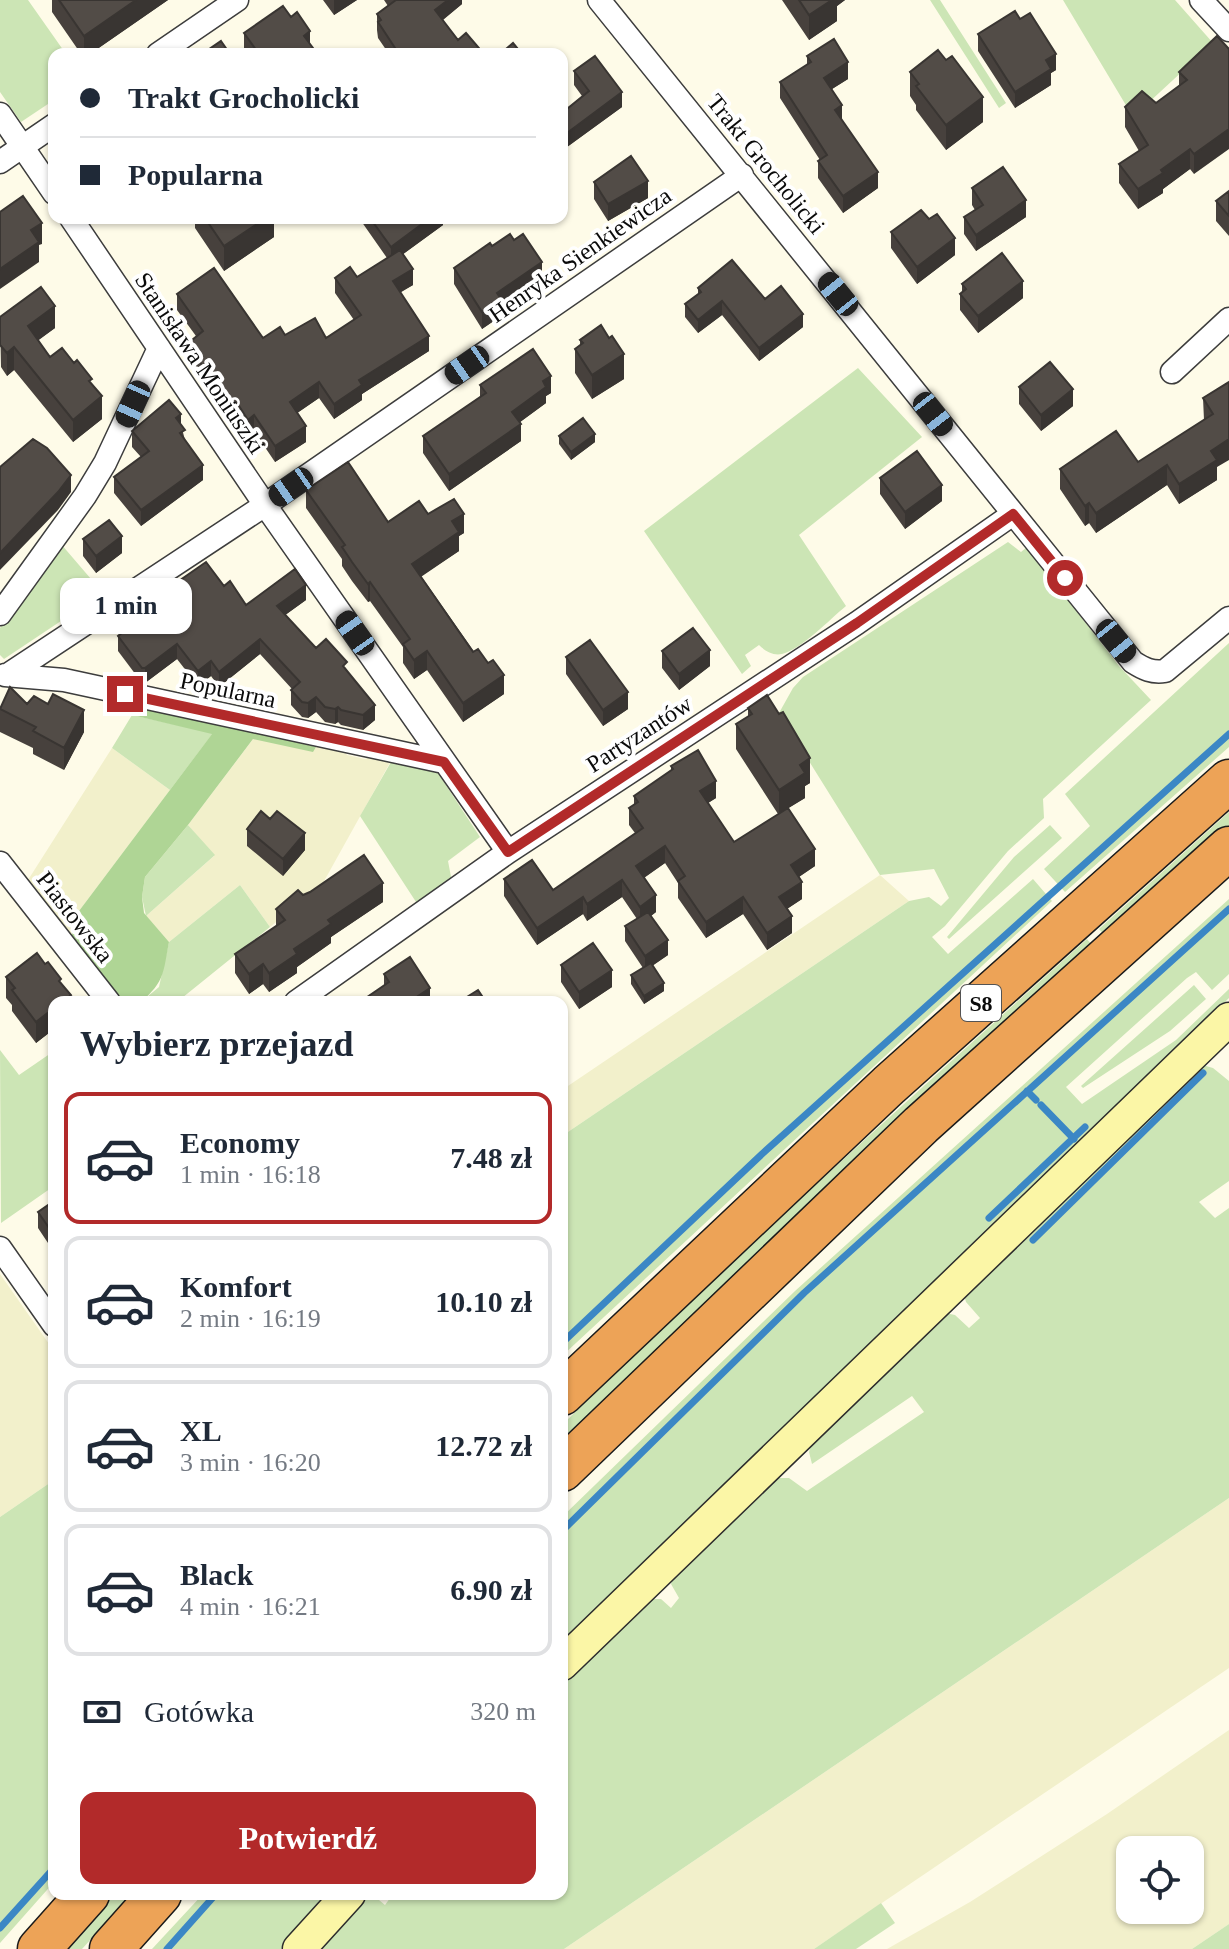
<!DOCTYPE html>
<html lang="pl">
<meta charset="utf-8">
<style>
:root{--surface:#fff;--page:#f2f2f3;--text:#1f2937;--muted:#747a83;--line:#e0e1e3;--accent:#b22a2a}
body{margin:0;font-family:"Times New Roman",serif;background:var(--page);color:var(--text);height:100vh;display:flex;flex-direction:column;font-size:30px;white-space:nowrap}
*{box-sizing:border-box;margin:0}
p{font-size:26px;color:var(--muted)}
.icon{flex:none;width:44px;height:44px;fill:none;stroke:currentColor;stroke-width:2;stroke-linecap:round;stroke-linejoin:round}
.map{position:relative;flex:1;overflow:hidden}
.details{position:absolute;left:48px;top:996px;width:520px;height:904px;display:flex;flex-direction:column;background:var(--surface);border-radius:16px;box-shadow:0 2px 6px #0004}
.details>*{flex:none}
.top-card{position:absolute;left:48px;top:48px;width:520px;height:176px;border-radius:16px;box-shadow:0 2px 6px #0004;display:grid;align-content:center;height:176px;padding:0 32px;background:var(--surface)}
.buttons{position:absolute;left:1116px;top:1836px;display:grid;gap:16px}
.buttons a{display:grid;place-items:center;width:88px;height:88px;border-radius:16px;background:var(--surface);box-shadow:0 2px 6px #0004;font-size:40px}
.end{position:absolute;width:36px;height:36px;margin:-18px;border:10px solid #b22a2a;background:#fff;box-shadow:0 0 0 4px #fff}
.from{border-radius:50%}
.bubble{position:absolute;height:56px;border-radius:16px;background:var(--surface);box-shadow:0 2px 6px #0004;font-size:26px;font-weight:700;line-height:56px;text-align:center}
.car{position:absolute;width:24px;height:48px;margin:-24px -12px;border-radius:10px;box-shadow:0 0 6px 2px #0007;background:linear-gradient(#222 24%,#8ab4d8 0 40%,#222 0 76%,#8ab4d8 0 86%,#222 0)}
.top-card b{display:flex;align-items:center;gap:28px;height:76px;font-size:30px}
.top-card b+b{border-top:2px solid var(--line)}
.top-card i{width:20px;height:20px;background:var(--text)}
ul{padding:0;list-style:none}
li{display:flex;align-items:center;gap:24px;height:132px;margin:0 16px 12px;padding:0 16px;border:4px solid var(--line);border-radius:16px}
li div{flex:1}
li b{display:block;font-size:30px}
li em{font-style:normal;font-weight:700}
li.active{border-color:var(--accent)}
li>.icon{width:72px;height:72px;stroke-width:1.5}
h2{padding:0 32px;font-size:36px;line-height:96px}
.pay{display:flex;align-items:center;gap:20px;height:88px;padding:0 32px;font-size:30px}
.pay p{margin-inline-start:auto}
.button{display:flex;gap:16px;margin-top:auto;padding:16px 32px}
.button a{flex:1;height:92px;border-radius:16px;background:var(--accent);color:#fff;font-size:32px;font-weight:700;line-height:92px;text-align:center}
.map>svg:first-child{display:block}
</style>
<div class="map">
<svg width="1229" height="1949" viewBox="0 0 1229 1949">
<rect width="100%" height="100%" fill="#fefbe8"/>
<path fill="#f2f0cb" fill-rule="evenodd" d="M260 730 341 748 347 755 365 759 373 755 392 759 323 883 270 927 240 885 169 942 146 916 214 856 188 825Z
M112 748 170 790 79 911 71 938 28 880Z
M880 875 909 901 562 1136V1090Z
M0 1274 54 1351V1480L0 1517Z
M1229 1498V1668L814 1949H564Z
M1229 1730V1924L1192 1949H887L970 1902 1107 1814ZM1130 1850H1190V1910H1130Z"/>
<path fill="#cce5b5" d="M0 0H28L66 54H54V100L21 122 0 92Z
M930 0H940L1006 103 999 108Z
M1063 0H1175L1213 43 1133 117Z
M858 368 922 437 799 535 846 606C830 619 802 649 782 654 773 656 765 651 759 645L745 655 751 666 742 674 644 531Z
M1008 542 1021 552 1027 547 1119 666 1151 700 1043 799 1044 818 1008 851 945 926 932 937 948 954 1033 879 1052 901 562 1356V1136L909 901 929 897 941 906 949 898 934 869 880 875 779 713 793 688 803 677Z
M61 544 103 593 4 659 0 655V628Z
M1229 643V747L1065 892 1044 869 1090 826 1065 794Z
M132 715 213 733 170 790 112 748Z
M391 762 438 773 480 837 448 861 452 882 418 905 360 816Z
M1229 812V831L1108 939 1099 929Z
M188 825 215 855 146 916 142 897 145 877Z
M1050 825 1062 838 949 939 947 937 1014 857Z
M240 885 270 927 177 1002H141L159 987 169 942Z
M1229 899V974L1212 990 1196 972 1187 978 1066 1087 1082 1104 1176 1040 1229 989V998L562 1645V1517L795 1291Z
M1087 939 1096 950 562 1444V1425C732 1258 909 1099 1087 939Z
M1194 985 1206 999 1170 1031 1083 1088 1081 1086Z
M0 1050 19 1075 54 1051V1186L1 1223Z
M1206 1066 1213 1068 1229 1081V1181L1199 1202 1215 1218 1229 1208V1498L564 1949H316L367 1895H373L385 1905 393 1894H562V1684L649 1599H661L671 1608 679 1598 671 1584 673 1576 774 1478H789L807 1491 924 1412 912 1396 812 1464 809 1452 812 1442 945 1313 955 1315 969 1328 980 1318 966 1302 964 1295 1198 1067Z
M54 1480V1882L0 1943V1517Z
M113 1894H132L82 1949H64Z
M203 1894H330L281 1949H152Z
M881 1903 895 1923 856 1949H814Z
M1229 1924V1949H1192Z"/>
<path fill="#afd595" d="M138 704 316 747 313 752 253 739 188 825 145 877 142 897 144 913 169 942C163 973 165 981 141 1002H120L71 938 79 911 212 734 132 715Z"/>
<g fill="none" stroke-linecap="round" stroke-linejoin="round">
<path stroke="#3b87c5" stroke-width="7" d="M1027 1091 1036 1100
M1041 1105 1074 1139
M989 1218 1085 1127
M1033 1240 1203 1073
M562 1343 762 1154 1229 734
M562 1531 804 1293 1229 909
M0 1928 54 1868
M167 1949 216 1894"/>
<defs>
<path id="street" d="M599 0 1133 662C1144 669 1152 673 1165 671L1229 618
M1201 0 1229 30
M158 54 237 0
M0 114 54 193
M0 162 54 125
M71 218 265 505 508 852
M1172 372 1229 319
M0 614 85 496 105 463 159 348
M9 674 265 505 742 175
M5 675 64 680 444 762
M0 863 109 1002
M296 1002 508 852 857 623 1013 514
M0 1248 54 1325"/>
<path id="secondary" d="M562 1664 1229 1019
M299 1949 349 1894"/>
<path id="highway" d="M562 1394 889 1085 1229 781
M562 1470 921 1125 1229 848
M39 1949 88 1894
M111 1949 160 1894"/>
</defs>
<use href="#street" stroke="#3d3d3d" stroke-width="25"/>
<use href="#secondary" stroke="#2c2c2c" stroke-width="35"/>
<use href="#highway" stroke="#1b1b1b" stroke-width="45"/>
<use href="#street" stroke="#fff" stroke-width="22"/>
<use href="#secondary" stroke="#fbf6a6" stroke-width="32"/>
<use href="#highway" stroke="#eda357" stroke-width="42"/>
</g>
<path fill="#47413d" d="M52 0H168L90 54H81L52 12Z
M323 0H357L334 15Z
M384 0H462V4L443 20 458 40 484 54H389L378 38 377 30V14L388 6Z
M782 0H845L837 6V21L809 40Z
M1020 19 1056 70 1051 73V85L1015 108 978 51V34Z
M244 33 310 45 313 54H244Z
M1217 36 1194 174 1190 169 1163 189V193L1138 209 1119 183V164L1139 151 1125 127V107L1156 103 1179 86V72Z
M807 56 848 79 832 89 842 121 878 188 843 213 818 178V161L820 160 780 98V82L807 65Z
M574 71 622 107 567 147 562 140V113L582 96 574 85Z
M910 72 983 122 946 150 916 110V105L910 96Z
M594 182 648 198 608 221 594 199Z
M972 188 1026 217 976 251 964 234V217L975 210 972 205Z
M1229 191V236L1216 221V201Z
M195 218H274V237L224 271 195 228Z
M359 218H443V225L403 254 413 285 400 292 429 351 362 394V400L334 419 319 398 297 413 306 442 275 462 254 431 248 435 237 419 234 420 209 383 206 386 186 360V345L196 336 177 310V294L263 338 285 335 326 338 354 320 335 293V278L357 277 387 258Z
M929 219 955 255 917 284 891 248V232Z
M492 246 542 279 501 307V316L482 329 454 284V268Z
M962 284 1023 298 978 333 960 310V294L962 292Z
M698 288 765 299 803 327 759 361 722 315 698 333 685 317V304L698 294Z
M0 317 55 328 38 340 50 357 92 385 102 419 73 442 14 370 7 376 1 367Z
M580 340 624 379 592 399 575 373V349L580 345Z
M1229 382 1217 467V480L1179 504 1167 485 1096 533 1089 523 1085 526 1060 489V469L1138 462 1204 420 1203 398Z
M480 385 551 393 546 396V403L520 422 521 441 449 491 423 453V436L480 397Z
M1019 387 1073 406 1041 431 1019 404Z
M181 425 185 440 203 480 141 526 114 493V477L141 457 132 447V431Z
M559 436 595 442 571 460 559 444Z
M880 478 942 501 905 529 880 494Z
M306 490 388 522 428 514 464 533 459 536V551L421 576 504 694 463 722 427 670 414 679 403 663V647L370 601 368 602 352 581 342 566V559L306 508Z
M83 539 122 553 96 573 83 556Z
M224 586 246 605 306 600 285 615 316 648 347 671 375 720 363 730 341 725 338 722 335 724 325 722 316 712 308 718 302 717 291 705V690L292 689 260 654 219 687 211 676 198 686 177 659 145 683H142L118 651V636L166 598V590Z
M662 651 710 666 679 690 662 668Z
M566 657 628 709 603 726 566 674Z
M27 704H48L84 732 64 770 33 754V748L0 732V707Z
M748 708 810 783 805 786V798L788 808 815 866 799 877 802 899 787 909 792 933 767 950 743 914 706 938 678 898V883L665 863 644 878 656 912 651 916 668 955 653 965 664 991 644 1004 631 984V975L643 968 625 941V926L637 919 622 897 587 921 583 914 537 945 504 896V879L553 890 635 833 629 825V808L634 805V796L671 771V766L716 798 708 803 734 842 778 814 736 749V724L748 717Z
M270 819 305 850 283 876 247 846V829Z
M303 895 383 902 331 937V943L297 967V973L269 992 263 984 249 994 235 973V954L276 926V909Z
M561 965 612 987 579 1009 561 982Z
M384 974 430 1002 384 986Z
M6 977 61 983 71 1002H54V1029L36 1043 12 1011V1005L6 998Z
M54 1201V1252L38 1228V1212Z"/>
<path fill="#393532" d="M136 0H168L90 54H84V36Z
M334 0H357L334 15Z
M448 0H462V4L435 26V10Z
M830 0H845L837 6V21L809 40V15Z
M310 31V50L313 48V54H304V36Z
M1056 54V70L1051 73V85L1015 108V92L1046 60Z
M848 62V79L824 94V78Z
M622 92V107L567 147V133Z
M983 97V122L946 150V125Z
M842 105V122L835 110Z
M1229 129V149L1194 174V154Z
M1190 149V169L1163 189V193L1138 209V189L1161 170Z
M878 172V188L843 213V196Z
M648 181V198L608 221V204Z
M1026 200V217L976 251V235Z
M266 218H274V237L224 271V246Z
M430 218H443V225L391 263V247Z
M42 223V244L39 245V262L0 289V269L31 230Z
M955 238V255L917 284V267Z
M542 262V279L501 307V316L482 329V312L497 293Z
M413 269V285L393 297V281Z
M1023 281V298L978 333V316Z
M722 301V315L698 333V320Z
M55 306V328L28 348V326Z
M803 314V327L759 361V348Z
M429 336V351L362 394V400L334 419V404L359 380Z
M14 347V370L7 376V353Z
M624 354V379L592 399V375Z
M209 368V383L206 386V370Z
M551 376V393L546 396V403L512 428V412L543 381Z
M319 382V398L290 418V402Z
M1073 389V406L1041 431V415Z
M102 396V419L73 442V420Z
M237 403V419L234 420V405Z
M181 414V429L176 418Z
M254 415V431L248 435V420Z
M521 424V441L449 491V474Z
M306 426V442L275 462V446Z
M595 434V442L571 460V452Z
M1229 439V460L1217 467V480L1179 504V484L1211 451Z
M203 465V480L141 526V510Z
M1167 465V485L1096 533V513Z
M71 475V492L58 510 0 570V553Z
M942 485V501L905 529V512Z
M1089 503V523L1085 526V506Z
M464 514V533L459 536V551L412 583V564L452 521Z
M122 536V553L96 573V556Z
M370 582V601L368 602V584Z
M306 585V600L277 621V606Z
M260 639V654L219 687V672Z
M177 644V659L145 683V668Z
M710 650V666L679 690V674Z
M427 651V670L414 679V660Z
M211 661V676L198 686V671Z
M504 675V694L463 722V703Z
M628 692V709L603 726V710Z
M316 697V712L308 718V703Z
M375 705V720L363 730V715Z
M338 707V722L335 724V709Z
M84 710V732L64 770V748Z
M810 758V783L805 786V798L779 814V790L800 765Z
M716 781V798L700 808V791Z
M305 833V850L283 876V859Z
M665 846V863L636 883V866Z
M815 849V866L791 882V865Z
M622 880V897L587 921V904Z
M802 882V899L779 914V897Z
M383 883V902L331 937V943L297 967V973L269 992V973L328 920Z
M656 895V912L640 924V907Z
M583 897V914L537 945V928Z
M743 897V914L706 938V922Z
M792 916V933L767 950V933Z
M668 940V955L645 971V956Z
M263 964V984L249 994V974Z
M612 970V987L579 1009V992Z
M664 983V991L644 1004V996Z
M430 988V1002H409Z
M71 995V1002H62Z
M54 1008V1029L36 1043V1022Z"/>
<path fill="#524c47" stroke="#393532" stroke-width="2" d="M59 0H136L84 36Z
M396 0H448L435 10 458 40 466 33 484 54H399L378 22 381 20 377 14Z
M799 0H832L809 15Z
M283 6 291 17 297 12 310 31 304 36 313 48 305 54H259L244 33Z
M1015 11 1020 19 1030 13 1056 54 1046 60 1051 69 1015 92 978 34Z
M1217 36 1229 49V129L1194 154 1190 149 1161 170 1163 173 1138 189 1119 164 1148 145 1125 107 1142 91 1156 103 1187 80 1179 72Z
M834 39 848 62 824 78 842 105 835 110 878 172 843 196 818 161 827 155 780 82 811 62 807 56Z
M221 41 230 54H202Z
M513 43 522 54H500Z
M938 50 946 60 952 56 983 97 946 125 916 86 919 84 910 72Z
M595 56 622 92 567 133 562 126V113L589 91 574 71Z
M631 156 648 181 608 204 594 182Z
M1003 167 1026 200 976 235 964 217 983 205 972 188Z
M1229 191V216L1216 201Z
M23 196 42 223 31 230 39 242 0 269V212Z
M921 210 929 219 937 214 955 238 917 267 891 232Z
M205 218H266L224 246Z
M370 218H430L391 247Z
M510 234 514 240 523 234 542 262 497 293 501 299 482 312 454 268 490 243 492 246Z
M400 250 413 269 393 281 429 336 359 380 362 385 334 404 319 382 290 402 306 426 275 446 254 415 248 420 237 403 234 405 209 368 206 370 186 345 203 331 177 294 214 268 263 338 280 327 285 335 315 318 326 338 361 315 335 278 350 267 357 277Z
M1002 253 1023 281 978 316 960 294 966 289 962 284Z
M732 260 765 299 781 286 803 314 759 348 722 301 698 320 685 304 701 292 698 288Z
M41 287 55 306 28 326 50 357 62 348 74 363 77 360 92 379 89 381 102 396 73 420 14 347 7 353 0 345V317Z
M601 325 609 338 612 336 624 354 592 375 575 349 583 343 580 340Z
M533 349 551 376 543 381 546 387 512 412 521 424 449 474 423 436 486 393 480 385Z
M1050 362 1073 389 1041 415 1019 387Z
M1229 382V439L1211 451 1217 460 1179 484 1167 465 1096 513 1089 503 1085 506 1060 469 1116 431 1138 462 1213 414 1203 398Z
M169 400 181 414 176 418 185 430 180 433 203 465 141 510 114 477 149 451 132 431Z
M583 418 595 434 571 452 559 436Z
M33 439 47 448 71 475 58 492 0 553V467Z
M917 451 942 485 905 512 880 478Z
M348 462 388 522 419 501 428 514 454 499 464 514 452 521 459 532 412 564 473 652 478 649 488 663 493 660 504 675 463 703 427 651 414 660 403 644 410 639 370 582 368 584 352 562 342 547 345 545 306 490Z
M109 520 122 536 96 556 83 539Z
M206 562 224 586 230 581 246 605 295 569 306 585 277 606 316 648 326 639 347 662 343 666 375 705 363 715 341 710 338 707 335 709 325 707 316 697 308 703 302 702 291 690 300 682 260 639 219 672 211 661 198 671 177 644 145 668H142L118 636 170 595 166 590Z
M693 628 710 650 679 674 662 651Z
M590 640 628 692 603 710 566 657Z
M10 687 27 704 34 696 48 704 53 694 84 710 64 748 33 731 36 727 0 709Z
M767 695 779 714 783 712 810 758 800 765 805 773 779 790 736 724 752 714 748 708Z
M698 750 716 781 700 791 734 842 788 808 815 849 791 865 802 882 779 897 792 916 767 933 743 897 706 922 678 881 685 876 665 846 636 866 656 895 640 907 622 880 587 904 583 897 537 928 504 879 532 860 553 890 643 828 629 808 638 802 634 796 673 769 671 766Z
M261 811 270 819 277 811 305 833 283 859 247 829Z
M364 855 383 883 328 920 331 924 294 949 297 954 269 973 263 964 249 974 235 954 285 920 276 909 298 890 303 895 310 892Z
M648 912 668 940 645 956 625 926Z
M593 943 612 970 579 992 561 965Z
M37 953 45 964 48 962 61 979 59 981 71 995 62 1002H54V1008L36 1022 12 990 15 988 6 977Z
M410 957 430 988 409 1002H360L389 982 384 974Z
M651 963 664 983 644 996 631 975Z
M478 990 486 1002H459Z
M54 1201V1235L38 1212Z"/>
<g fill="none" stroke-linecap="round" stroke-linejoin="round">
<path stroke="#b22a2a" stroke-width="10" d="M125 694 444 762 508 852 857 623 1013 514 1065 578"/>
</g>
<g text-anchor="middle" stroke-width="8" stroke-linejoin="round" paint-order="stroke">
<rect fill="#fff" stroke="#545454" stroke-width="2" x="961" y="985" width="40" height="36" rx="6"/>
<g font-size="22" font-weight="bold" fill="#0a0a0a">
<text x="981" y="1011">S8</text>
</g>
<g font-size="24" fill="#0a0a0a" stroke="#fff">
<text transform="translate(766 164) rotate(51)" y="8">Trakt Grocholicki</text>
<text transform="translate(580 255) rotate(-35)" y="8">Henryka Sienkiewicza</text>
<text transform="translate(200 363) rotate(56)" y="8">Stanisława Moniuszki</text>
<text transform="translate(228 690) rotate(12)" y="8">Popularna</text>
<text transform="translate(639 734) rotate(-33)" y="8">Partyzantów</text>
<text transform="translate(75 917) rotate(52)" y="8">Piastowska</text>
</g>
</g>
</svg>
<div class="buttons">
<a><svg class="icon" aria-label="locate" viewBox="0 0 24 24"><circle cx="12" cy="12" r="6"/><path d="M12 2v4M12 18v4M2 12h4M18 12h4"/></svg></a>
</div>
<i class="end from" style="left:1065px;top:578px"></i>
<i class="end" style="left:125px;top:694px"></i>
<div class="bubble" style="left:60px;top:578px;width:132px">1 min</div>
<i class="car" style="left:838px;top:294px;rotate:321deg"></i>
<i class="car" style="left:467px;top:365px;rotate:235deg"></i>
<i class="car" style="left:133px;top:404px;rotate:204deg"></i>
<i class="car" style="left:933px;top:414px;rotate:142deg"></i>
<i class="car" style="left:291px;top:487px;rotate:235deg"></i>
<i class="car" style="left:355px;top:633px;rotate:325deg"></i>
<i class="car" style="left:1116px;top:641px;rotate:141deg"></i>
<div class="top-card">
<b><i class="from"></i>Trakt Grocholicki</b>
<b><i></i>Popularna</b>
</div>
<section class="details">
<h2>Wybierz przejazd</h2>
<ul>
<li class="active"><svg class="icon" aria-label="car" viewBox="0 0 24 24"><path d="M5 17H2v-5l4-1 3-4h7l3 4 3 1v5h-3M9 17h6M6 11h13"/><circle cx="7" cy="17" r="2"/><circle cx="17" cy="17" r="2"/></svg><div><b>Economy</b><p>1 min · 16:18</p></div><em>7.48 zł</em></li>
<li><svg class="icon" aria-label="car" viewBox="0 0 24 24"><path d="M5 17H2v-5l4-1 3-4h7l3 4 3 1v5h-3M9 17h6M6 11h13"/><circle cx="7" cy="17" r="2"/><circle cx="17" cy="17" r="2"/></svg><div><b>Komfort</b><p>2 min · 16:19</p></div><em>10.10 zł</em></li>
<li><svg class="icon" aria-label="car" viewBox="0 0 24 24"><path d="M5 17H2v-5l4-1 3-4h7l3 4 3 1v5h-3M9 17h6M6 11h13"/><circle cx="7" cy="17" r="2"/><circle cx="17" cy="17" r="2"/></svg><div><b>XL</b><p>3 min · 16:20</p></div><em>12.72 zł</em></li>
<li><svg class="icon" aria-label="car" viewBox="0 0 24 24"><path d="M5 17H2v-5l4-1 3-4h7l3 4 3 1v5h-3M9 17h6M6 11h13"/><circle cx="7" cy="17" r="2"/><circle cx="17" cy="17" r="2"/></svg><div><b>Black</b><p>4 min · 16:21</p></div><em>6.90 zł</em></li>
</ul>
<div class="pay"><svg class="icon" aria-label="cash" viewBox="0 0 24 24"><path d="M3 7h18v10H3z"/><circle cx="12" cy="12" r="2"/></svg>Gotówka<p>320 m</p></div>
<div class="button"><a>Potwierdź</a></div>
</section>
</div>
